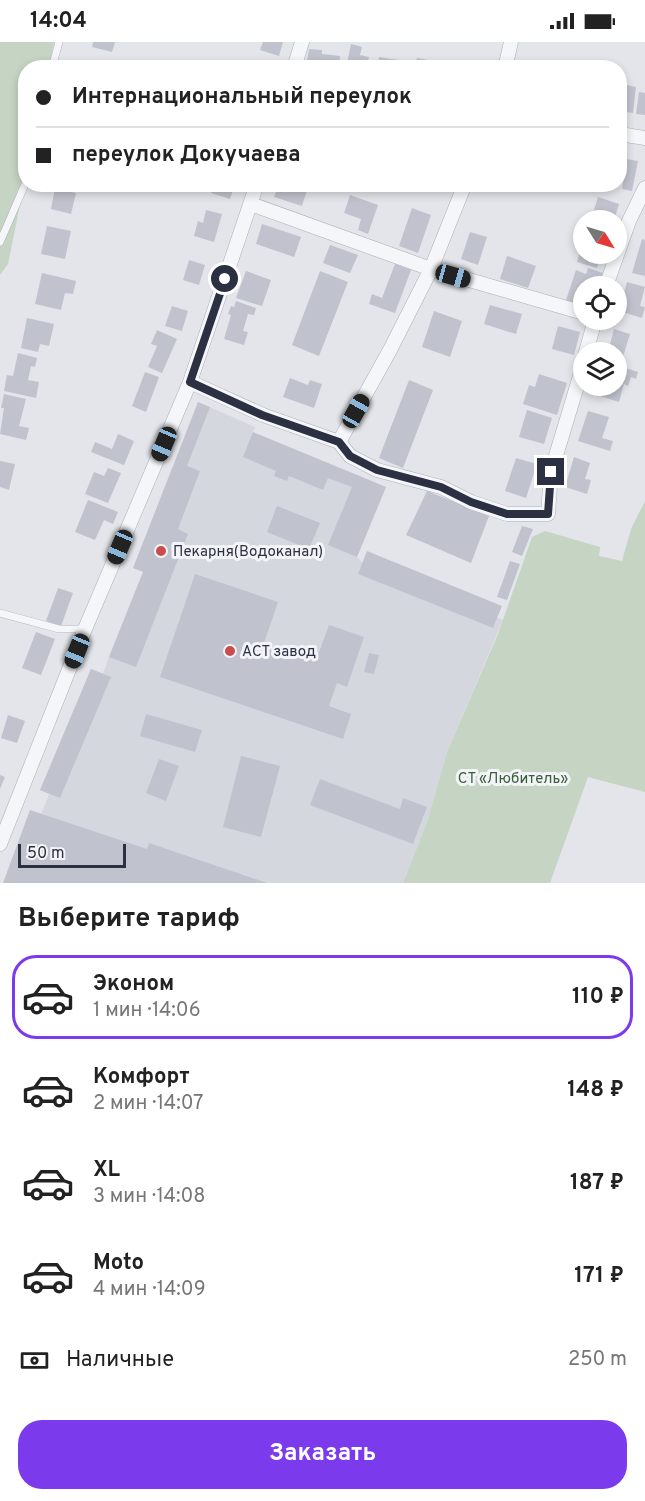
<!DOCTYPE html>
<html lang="ru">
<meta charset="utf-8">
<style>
:root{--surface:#fff;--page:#f2f2f2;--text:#222;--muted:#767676;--line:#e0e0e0;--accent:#7c3aed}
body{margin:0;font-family:Overpass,sans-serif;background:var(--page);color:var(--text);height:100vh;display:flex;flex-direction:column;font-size:22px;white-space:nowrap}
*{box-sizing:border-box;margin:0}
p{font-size:20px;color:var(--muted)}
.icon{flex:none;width:33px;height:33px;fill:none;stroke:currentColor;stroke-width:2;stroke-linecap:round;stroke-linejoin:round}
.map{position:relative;height:841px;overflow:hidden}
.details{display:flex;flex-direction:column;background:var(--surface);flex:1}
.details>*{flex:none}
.top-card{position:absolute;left:18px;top:18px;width:609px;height:132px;border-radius:24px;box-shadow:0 3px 9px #0003;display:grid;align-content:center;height:132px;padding:0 18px;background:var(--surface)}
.needle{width:39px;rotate:127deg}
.buttons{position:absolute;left:573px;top:168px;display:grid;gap:12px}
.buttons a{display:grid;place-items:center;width:54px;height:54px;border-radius:50%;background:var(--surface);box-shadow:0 3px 9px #0003;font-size:30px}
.scale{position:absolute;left:18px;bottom:15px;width:108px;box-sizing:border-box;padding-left:6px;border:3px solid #2b3042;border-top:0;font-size:16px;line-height:21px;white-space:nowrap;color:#2b3042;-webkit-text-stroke:4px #f2f4f8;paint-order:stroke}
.end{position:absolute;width:27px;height:27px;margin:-14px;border:8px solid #2b3042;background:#fff;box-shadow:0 0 0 3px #fff}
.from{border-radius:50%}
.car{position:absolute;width:18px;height:36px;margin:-18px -9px;border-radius:8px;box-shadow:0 0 4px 2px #0007;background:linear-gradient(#222 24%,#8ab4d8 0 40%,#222 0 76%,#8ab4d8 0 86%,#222 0)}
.top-card b{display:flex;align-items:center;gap:21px;height:57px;font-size:22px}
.top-card b+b{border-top:2px solid var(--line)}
.top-card i{width:15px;height:15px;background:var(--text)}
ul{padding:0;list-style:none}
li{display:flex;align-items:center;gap:18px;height:84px;margin:0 12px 9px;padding:0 6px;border:3px solid transparent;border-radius:24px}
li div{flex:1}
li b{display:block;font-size:22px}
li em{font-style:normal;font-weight:700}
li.on{border-color:var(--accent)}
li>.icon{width:54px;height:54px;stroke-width:1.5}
h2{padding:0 18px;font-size:27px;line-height:72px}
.pay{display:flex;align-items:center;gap:15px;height:66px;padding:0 18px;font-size:22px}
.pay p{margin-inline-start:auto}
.cta{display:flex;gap:12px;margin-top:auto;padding:12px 18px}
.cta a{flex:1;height:69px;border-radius:24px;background:var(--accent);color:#fff;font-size:24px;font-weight:700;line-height:69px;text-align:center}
.status{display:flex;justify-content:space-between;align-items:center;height:42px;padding:0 30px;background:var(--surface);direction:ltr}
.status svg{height:16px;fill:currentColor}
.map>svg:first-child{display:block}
</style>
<div class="status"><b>14:04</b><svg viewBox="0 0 49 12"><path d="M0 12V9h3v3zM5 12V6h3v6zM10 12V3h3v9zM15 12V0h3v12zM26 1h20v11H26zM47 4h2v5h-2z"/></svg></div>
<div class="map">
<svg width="645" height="841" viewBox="0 0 645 841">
<rect width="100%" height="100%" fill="#e3e5ea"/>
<path fill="#d5d7df" d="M198 360 255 385 253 390 386 445 357 515 363 521 503 578 447 710 427 780 403 841H15L49 752 40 748 91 627 103 632 109 615 143 530Z"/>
<path fill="#c6d4c4" d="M0 0H54L49 25 26 26 25 138 8 222 0 233Z
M645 459V750L588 735 550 841H403L427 780 447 710 498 592 532 495 545 489 600 505 599 514 622 519 631 487Z"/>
<path fill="#c0c3cd" d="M93 0H115L112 10 92 5Z
M263 0H283L279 14 260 8Z
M351 2 362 5 360 13 369 15 366 26H346Z
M309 7 322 8V12L340 14 339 26 306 25Z
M379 15 411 20 410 26H378Z
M417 16 429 18 428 21 436 23 437 19 448 21 447 26H415Z
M622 42 636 45 633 71 620 69V51Z
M639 50 645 51V73L636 72Z
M620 116 638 119 632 149 622 147 624 135H620Z
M214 142H235L230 157 211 151Z
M279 142H309L302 164 274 155Z
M55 146 76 151 71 172 51 167Z
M350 153 378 163 368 192 358 188 361 177 344 171Z
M598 155 619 162 614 178H591Z
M412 166 431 173 418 211 399 204Z
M206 168 222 172 214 200 194 194 198 179 203 181Z
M262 182 301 195 294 215 256 202Z
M47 184 71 189 65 217 41 212Z
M470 190 487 195 478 223 461 217Z
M642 197 645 198V234L632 231Z
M583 200 584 212H601L597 226 577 220Z
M330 203 358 213 350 231 323 221Z
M507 214 536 224 528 246 500 237Z
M189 218 205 223 199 243 183 238Z
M395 222 411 228 395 271 369 262 372 252 382 256Z
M588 226 603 231 599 242 593 240 592 244H584V264L566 258 576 228 586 232Z
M246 229 271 238 262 264 236 256Z
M320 229 348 240 319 314 292 303Z
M42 231 76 239 73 252 65 251 61 268 35 262Z
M627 240 645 245 640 264 645 265 642 276 619 269Z
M236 259 256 266 254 273 248 272 243 289 248 290 244 303 224 297 231 273 228 272 231 264 234 265Z
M490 263 522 272 516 292 484 282Z
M172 264 188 269 182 289 165 284Z
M434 269 462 279 450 315 422 305Z
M27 276 54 282 49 304 40 302 38 310 21 306Z
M558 284 580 290 574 313 552 307Z
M614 287 630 292 621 321 616 320V310H608Z
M157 288 177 297 162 331 148 325 157 304 151 302Z
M18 311 37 316 35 325 31 324 28 338 39 340 36 356 4 349 7 333 13 334Z
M616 323 638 330 636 337 631 335 628 344 624 342 619 360 594 352 596 344H616Z
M145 330 159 335 146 370 132 364Z
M539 332 567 341 557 373 523 362 529 343 535 345Z
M290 336 308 343 310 338 322 342 314 366 283 355Z
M409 338 433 348 403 426 379 416Z
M4 352 26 357 19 384 29 386 26 398 0 392 4 366H1Z
M198 360 210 365 187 424 200 429 178 487 188 492 136 625 109 615 143 530 133 526Z
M527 368 552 376 544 402 519 395Z
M588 369 609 375 602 396 613 399 610 409 578 399Z
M253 390 386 445 357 515 328 503 352 445 328 436 323 448 289 434 287 439 274 434 276 429 243 415Z
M118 392 134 399 124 423 91 410 95 400 112 407Z
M574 415 590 421 585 437 591 438 587 452 565 445Z
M516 416 537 422 526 456 505 449Z
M0 419 15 422 9 448 0 445Z
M108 426 121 431 108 461 85 452 94 430 104 434Z
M427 449 489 474 471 521 406 493Z
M88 458 118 470 113 482 104 478 95 498 75 490Z
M277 464 320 481 309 507 267 490Z
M522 484 533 487 522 514 512 510Z
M367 509 502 564 493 586 358 532Z
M510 519 520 522 507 558 497 555Z
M195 532 278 560 264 601 316 618 329 583 364 595 347 645 337 641 329 664 351 672 343 697 160 635Z
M58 546 73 551 61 584 46 579Z
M36 590 55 597 41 633 22 626Z
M369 611 379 613 374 632 364 630Z
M91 627 111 635 60 756 40 748Z
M146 672 202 688 195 710 140 694Z
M8 673 25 679 17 701 1 696Z
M241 714 280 724 261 795 223 785Z
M159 717 179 724 166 759 146 751Z
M0 733 5 735 0 747Z
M320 737 400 767 403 756 427 765 413 802 310 763Z
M30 768 147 807 149 801 267 841H3Z"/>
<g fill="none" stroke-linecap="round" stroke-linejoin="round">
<defs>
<path id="service" d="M52 26 59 0
M0 200 26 140
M0 571 59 587H85"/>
<path id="minor" d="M294 26 302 0
M505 26 511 0
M620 92 645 96
M251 162 431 227 584 271
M606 244 629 179 645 146
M586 310 595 278
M190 340 263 373 339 400 350 414 377 428 441 445 471 460 507 472H548L551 430 584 321
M339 400 390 308 431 227 465 142
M0 802 85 587 190 340 257 142"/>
</defs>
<use href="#service" stroke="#acafb8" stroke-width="8"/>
<use href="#minor" stroke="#acafb8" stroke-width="15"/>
<use href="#service" stroke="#f5f6f9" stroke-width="7"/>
<use href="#minor" stroke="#f5f6f9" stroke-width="14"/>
</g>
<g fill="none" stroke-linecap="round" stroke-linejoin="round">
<path stroke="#2b3042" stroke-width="8" d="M225 237 190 340 262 373 339 400 350 414 377 428 441 445 471 460 507 472H548L551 430"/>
</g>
<g fill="#ca4d4e" stroke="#f2f4f8" stroke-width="2">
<circle cx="161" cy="509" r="6"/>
<circle cx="230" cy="609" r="6"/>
</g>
<g text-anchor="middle" stroke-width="6" stroke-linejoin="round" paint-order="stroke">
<g font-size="15" fill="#2b3042" stroke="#f2f4f8" text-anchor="start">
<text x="173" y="514">Пекарня(Водоканал)</text>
<text x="242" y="614">АСТ завод</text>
</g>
<g font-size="15" fill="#3b5d39" stroke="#f2f4f8">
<text x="513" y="741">СТ «Любитель»</text>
</g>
</g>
</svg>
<div class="buttons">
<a><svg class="needle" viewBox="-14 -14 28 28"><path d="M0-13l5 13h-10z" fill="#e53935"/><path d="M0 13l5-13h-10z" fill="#767676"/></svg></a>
<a><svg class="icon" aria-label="locate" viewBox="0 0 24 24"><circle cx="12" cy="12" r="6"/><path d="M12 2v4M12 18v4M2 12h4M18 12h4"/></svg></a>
<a><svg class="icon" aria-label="layers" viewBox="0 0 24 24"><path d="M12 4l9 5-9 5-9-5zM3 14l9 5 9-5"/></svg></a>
</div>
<div class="scale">50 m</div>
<i class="end from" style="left:225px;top:237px"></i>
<i class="end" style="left:551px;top:430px"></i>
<i class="car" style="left:453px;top:234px;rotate:106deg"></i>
<i class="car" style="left:356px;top:369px;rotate:29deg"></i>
<i class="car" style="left:164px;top:402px;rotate:203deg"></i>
<i class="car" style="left:120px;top:505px;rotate:203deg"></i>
<i class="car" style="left:77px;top:609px;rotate:202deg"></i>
<div class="top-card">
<b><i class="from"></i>Интернациональный переулок</b>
<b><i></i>переулок Докучаева</b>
</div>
</div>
<section class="details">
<h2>Выберите тариф</h2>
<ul>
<li class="on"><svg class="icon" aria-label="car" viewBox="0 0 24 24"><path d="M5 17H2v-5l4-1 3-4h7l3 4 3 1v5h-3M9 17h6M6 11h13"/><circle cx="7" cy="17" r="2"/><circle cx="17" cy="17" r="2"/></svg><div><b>Эконом</b><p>1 мин · 14:06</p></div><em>110 ₽</em></li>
<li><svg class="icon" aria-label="car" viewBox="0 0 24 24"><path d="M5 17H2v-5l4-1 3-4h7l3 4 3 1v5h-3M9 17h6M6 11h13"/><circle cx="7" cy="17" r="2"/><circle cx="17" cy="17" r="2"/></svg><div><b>Комфорт</b><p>2 мин · 14:07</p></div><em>148 ₽</em></li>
<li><svg class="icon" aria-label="car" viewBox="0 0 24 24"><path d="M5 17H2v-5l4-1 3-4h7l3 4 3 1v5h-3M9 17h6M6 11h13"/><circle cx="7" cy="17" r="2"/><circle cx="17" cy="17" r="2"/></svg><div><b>XL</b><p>3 мин · 14:08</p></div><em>187 ₽</em></li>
<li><svg class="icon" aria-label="car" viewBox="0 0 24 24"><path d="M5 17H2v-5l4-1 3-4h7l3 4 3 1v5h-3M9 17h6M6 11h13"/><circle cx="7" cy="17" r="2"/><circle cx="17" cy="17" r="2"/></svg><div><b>Moto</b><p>4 мин · 14:09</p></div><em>171 ₽</em></li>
</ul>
<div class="pay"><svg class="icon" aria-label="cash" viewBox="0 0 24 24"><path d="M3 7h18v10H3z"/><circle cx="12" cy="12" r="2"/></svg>Наличные<p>250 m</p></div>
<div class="cta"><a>Заказать</a></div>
</section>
